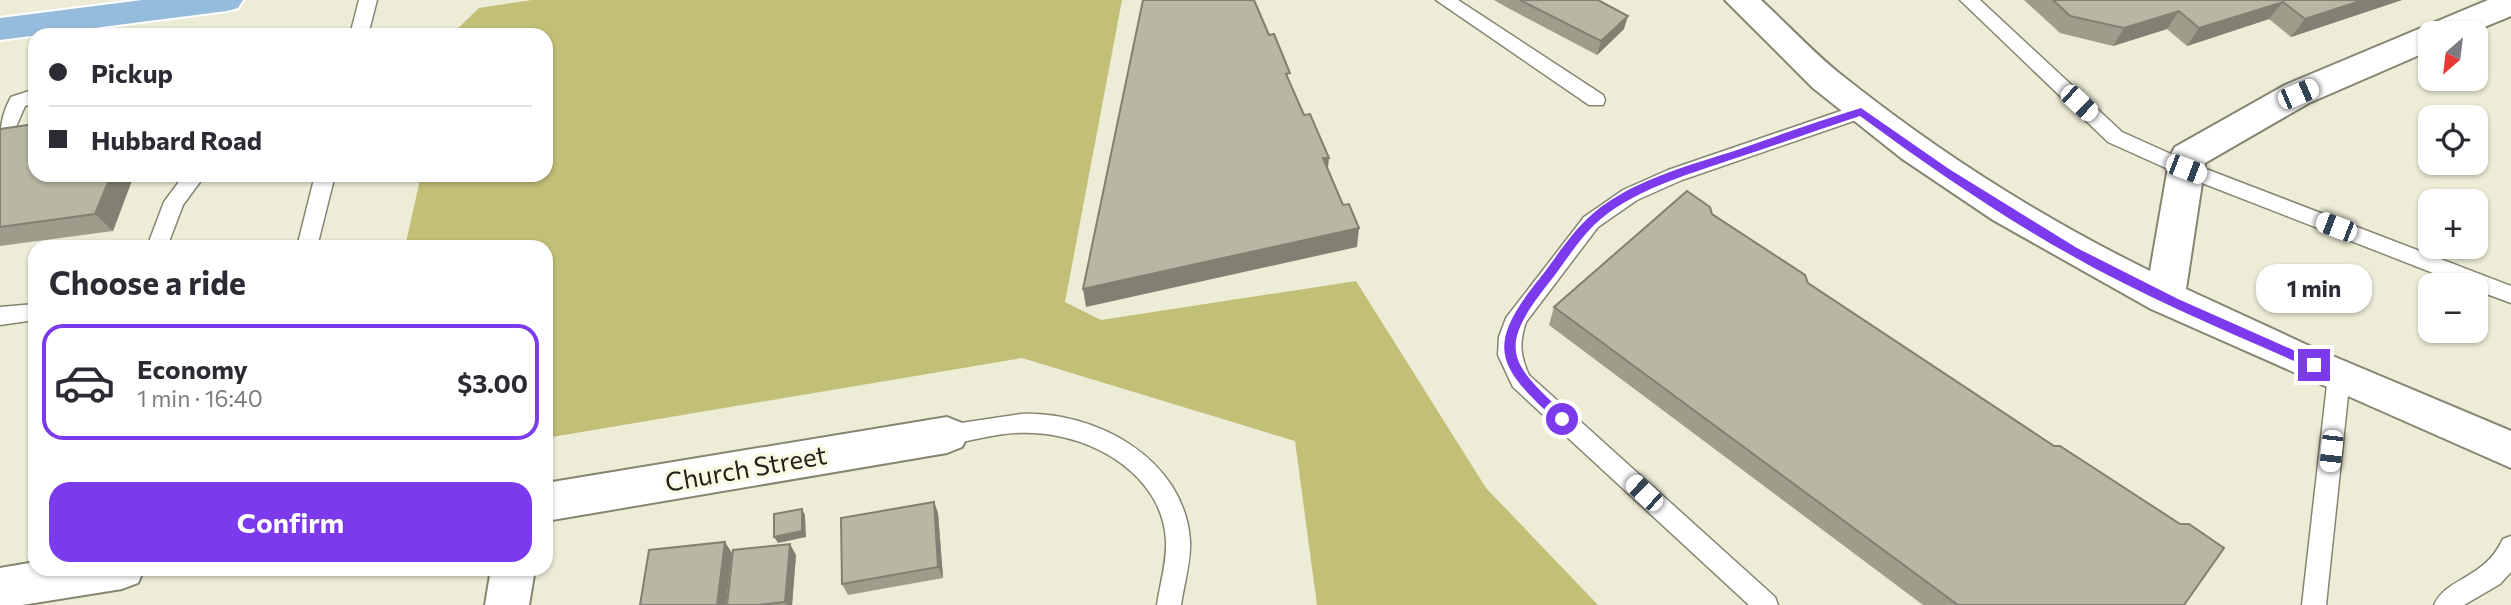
<!DOCTYPE html>
<meta charset="utf-8">
<style>
:root{--surface:#fff;--page:#f7f7f7;--text:#2b2b33;--muted:#7c7c81;--line:#e1e1e2;--accent:#7c3aed}
body{margin:0;font-family:Commissioner,sans-serif;background:var(--page);color:var(--text);height:100vh;display:flex;flex-direction:column;font-size:26px;white-space:nowrap}
*{box-sizing:border-box;margin:0}
p{font-size:23px;color:var(--muted)}
.icon{flex:none;width:38px;height:38px;fill:none;stroke:currentColor;stroke-width:2;stroke-linecap:round;stroke-linejoin:round}
.map{position:relative;flex:1;overflow:hidden}
.panel{position:absolute;left:28px;top:240px;width:525px;height:336px;display:flex;flex-direction:column;background:var(--surface);border-radius:21px;box-shadow:0 2px 5px #0004}
.panel>*{flex:none}
.hud{position:absolute;left:28px;top:28px;width:525px;height:154px;border-radius:21px;box-shadow:0 2px 5px #0004;display:grid;align-content:center;height:154px;padding:0 21px;background:var(--surface)}
.needle{width:46px;rotate:208deg}
.fabs{position:absolute;left:2418px;top:21px;display:grid;gap:14px}
.fabs a{display:grid;place-items:center;width:70px;height:70px;border-radius:14px;background:var(--surface);box-shadow:0 2px 5px #0004;font-size:35px}
.end{position:absolute;width:32px;height:32px;margin:-16px;border:9px solid #7c3aed;background:#fff;box-shadow:0 0 0 4px #fff}
.from{border-radius:50%}
.bubble{position:absolute;height:49px;border-radius:21px;background:var(--surface);box-shadow:0 2px 5px #0004;font-size:23px;font-weight:700;line-height:49px;text-align:center}
.car{position:absolute;width:21px;height:42px;margin:-21px -10px;border-radius:9px;box-shadow:0 0 5px 2px #0007;background:linear-gradient(#fff 24%,#345 0 40%,#fff 0 76%,#345 0 86%,#fff 0)}
.hud b{display:flex;align-items:center;gap:24px;height:66px;font-size:26px}
.hud b+b{border-top:2px solid var(--line)}
.hud i{width:18px;height:18px;background:var(--text)}
ul{padding:0;list-style:none}
li{display:flex;align-items:center;gap:21px;height:116px;margin:0 14px 10px;padding:0 7px;border:4px solid transparent;border-radius:21px}
li div{flex:1}
li b{display:block;font-size:26px}
li em{font-style:normal;font-weight:700}
li.selected{border-color:var(--accent)}
li>.icon{width:63px;height:63px;stroke-width:1.5}
h2{padding:0 21px;font-size:32px;line-height:84px}
.action{display:flex;gap:14px;margin-top:auto;padding:14px 21px}
.action a{flex:1;height:80px;border-radius:21px;background:var(--accent);color:#fff;font-size:28px;font-weight:700;line-height:80px;text-align:center}
.map>svg:first-child{display:block}
</style>
<div class="map">
<svg width="2511" height="605" viewBox="0 0 2511 605">
<rect width="100%" height="100%" fill="#edecd7"/>
<path fill="#c2bf77" d="M532 0H1122L1065 302 1101 320 1356 281 1486 488 1598 605H1317L1295 441 1022 358 546 438V247H405L421 175H546V35H451L479 8Z"/>
<g fill="none" stroke-linecap="round" stroke-linejoin="round">
<defs>
<path id="service" d="M359 0H377L368 35H350Z
M1436 0H1458L1603 95 1605 100 1603 105H1589Z
M1960 0H1980L2122 132 2193 164 2511 286V303L2476 290V285H2464L2179 174 2108 142Z
M35 89V103L25 106 7 148 0 150C0 130 1 115 11 97Z
M1861 104 1868 106 1870 111 1868 116 1682 180 1637 200 1598 227 1526 322C1519 343 1520 355 1529 375L1775 597 1778 605H1749L1513 387 1498 355 1499 337 1506 318 1584 217 1623 190 1668 170Z
M184 175H205L183 205 167 247H147L164 202Z
M315 175H335L317 247H297Z
M35 304V320L0 325V307Z
M2339 367 2347 370 2350 376 2326 605H2302L2328 376 2331 370Z
M1021 414C1096 411 1185 459 1190 541 1191 562 1184 584 1181 605H1157C1160 584 1167 562 1166 541 1163 475 1093 435 1032 433 1004 431 975 440 947 445L939 442 936 435 939 428 947 425Z
M2511 536V572L2500 584 2464 605H2434C2446 577 2484 580 2503 539Z"/>
<path id="minor" d="M1725 0H1761C1787 24 1812 51 1839 73 1935 150 2040 217 2150 271L2170 156 2175 147 2285 85 2488 0H2511V16L2470 33H2431V50L2309 103 2205 163 2186 289 2316 349 2511 431V468L2151 309 1993 220 1901 158 1813 88Z
M947 417 962 423 968 435 962 447 947 453 546 521V483Z
M35 562V569H144L138 583 122 589 22 605H0V568Z
M491 569H535L529 605H485Z"/>
<path id="primary" d="M142 0H243L238 8 227 11 0 40V18Z"/>
</defs>
<use href="#service" stroke="#858571" stroke-width="3"/>
<use href="#minor" stroke="#858571" stroke-width="4"/>
<use href="#primary" stroke="#fff" stroke-width="4"/>
<use href="#service" fill="#fff" fill-rule="evenodd"/>
<use href="#minor" fill="#fff" fill-rule="evenodd"/>
<use href="#primary" fill="#96bcdd" fill-rule="evenodd"/>
</g>
<path fill="#9e9d8c" d="M1494 0H1598L1624 29 1597 55 1506 7Z
M2024 0H2402L2291 37 2269 19 2187 46 2167 29 2113 46 2060 33Z
M0 129 134 175 113 231 0 246Z
M1712 214 1808 283 2054 446 2180 524 2184 605H1923L1549 325 1554 307Z
M934 502 938 513 943 578 848 595 842 584Z
M796 555 792 605H727Z"/>
<path fill="#818072" d="M2363 0H2402L2291 37 2305 19Z
M2283 2 2269 19 2187 46 2199 28Z
M2179 11 2167 29 2113 46 2124 28Z
M1628 16 1624 29 1597 55 1601 41Z
M1323 158H1329L1327 177Z
M111 175H134L113 231 95 214Z
M1359 228 1357 247 1086 307 1083 289Z
M934 502 938 513 943 578 938 567Z
M802 509 805 515 806 537 778 543 774 537Z
M725 542 732 553 726 605H717Z
M790 544 796 555 792 605H787L785 602Z"/>
<path fill="#b8b7a3" stroke="#818072" stroke-width="2" d="M1143 0H1254L1269 35 1274 34 1290 73 1286 74 1304 115 1310 114 1329 158H1323L1343 205 1349 204 1359 228 1083 289Z
M1520 0H1598L1628 16 1601 41Z
M2053 0H2363L2305 19 2283 2 2199 28 2179 11 2124 28 2070 16Z
M35 124V175H111L95 214 0 227V129Z
M1687 191 1710 207 1712 214 1805 275 1808 283 2054 446H2060L2180 524H2189L2224 548 2184 605H1958L1554 307Z
M934 502 938 567 842 584 841 518Z
M802 509V531L774 537V514Z
M725 542 717 605H640L649 550Z
M790 544 785 602 758 605H727L733 550Z"/>
<path fill="#7c3aed" d="M1861 108 1949 169 2077 248 2178 299 2318 361V368H2310C2229 332 2146 298 2069 254 1996 213 1927 165 1860 116 1818 130 1776 145 1733 159 1687 175 1631 190 1594 225 1578 241 1565 262 1551 280 1497 348 1507 361 1566 415V422H1558C1498 367 1483 348 1540 278 1555 259 1569 236 1587 219 1626 181 1689 166 1740 149 1780 135 1821 120 1861 108Z"/>
<g text-anchor="middle" stroke-width="7" stroke-linejoin="round" paint-order="stroke">
<g font-size="26" fill="#22221a" stroke="#faf9e4">
<text transform="translate(746 469) rotate(-10)" y="9">Church Street</text>
</g>
</g>
</svg>
<div class="fabs">
<a><svg class="needle" viewBox="-14 -14 28 28"><path d="M0-13l5 13h-10z" fill="#e53935"/><path d="M0 13l5-13h-10z" fill="#7c7c81"/></svg></a>
<a><svg class="icon" aria-label="locate" viewBox="0 0 24 24"><circle cx="12" cy="12" r="6"/><path d="M12 2v4M12 18v4M2 12h4M18 12h4"/></svg></a>
<a>+</a>
<a>−</a>
</div>
<i class="end from" style="left:1562px;top:419px"></i>
<i class="end" style="left:2314px;top:365px"></i>
<div class="bubble" style="left:2256px;top:264px;width:116px">1 min</div>
<i class="car" style="left:2298px;top:94px;rotate:67deg"></i>
<i class="car" style="left:2079px;top:103px;rotate:133deg"></i>
<i class="car" style="left:2186px;top:169px;rotate:111deg"></i>
<i class="car" style="left:2336px;top:227px;rotate:291deg"></i>
<i class="car" style="left:2331px;top:451px;rotate:186deg"></i>
<i class="car" style="left:1644px;top:493px;rotate:313deg"></i>
<div class="hud">
<b><i class="from"></i>Pickup</b>
<b><i></i>Hubbard Road</b>
</div>
<section class="panel">
<h2>Choose a ride</h2>
<ul>
<li class="selected"><svg class="icon" aria-label="car" viewBox="0 0 24 24"><path d="M5 17H2v-5l4-1 3-4h7l3 4 3 1v5h-3M9 17h6M6 11h13"/><circle cx="7" cy="17" r="2"/><circle cx="17" cy="17" r="2"/></svg><div><b>Economy</b><p>1 min · 16:40</p></div><em>$3.00</em></li>
</ul>
<div class="action"><a>Confirm</a></div>
</section>
</div>
